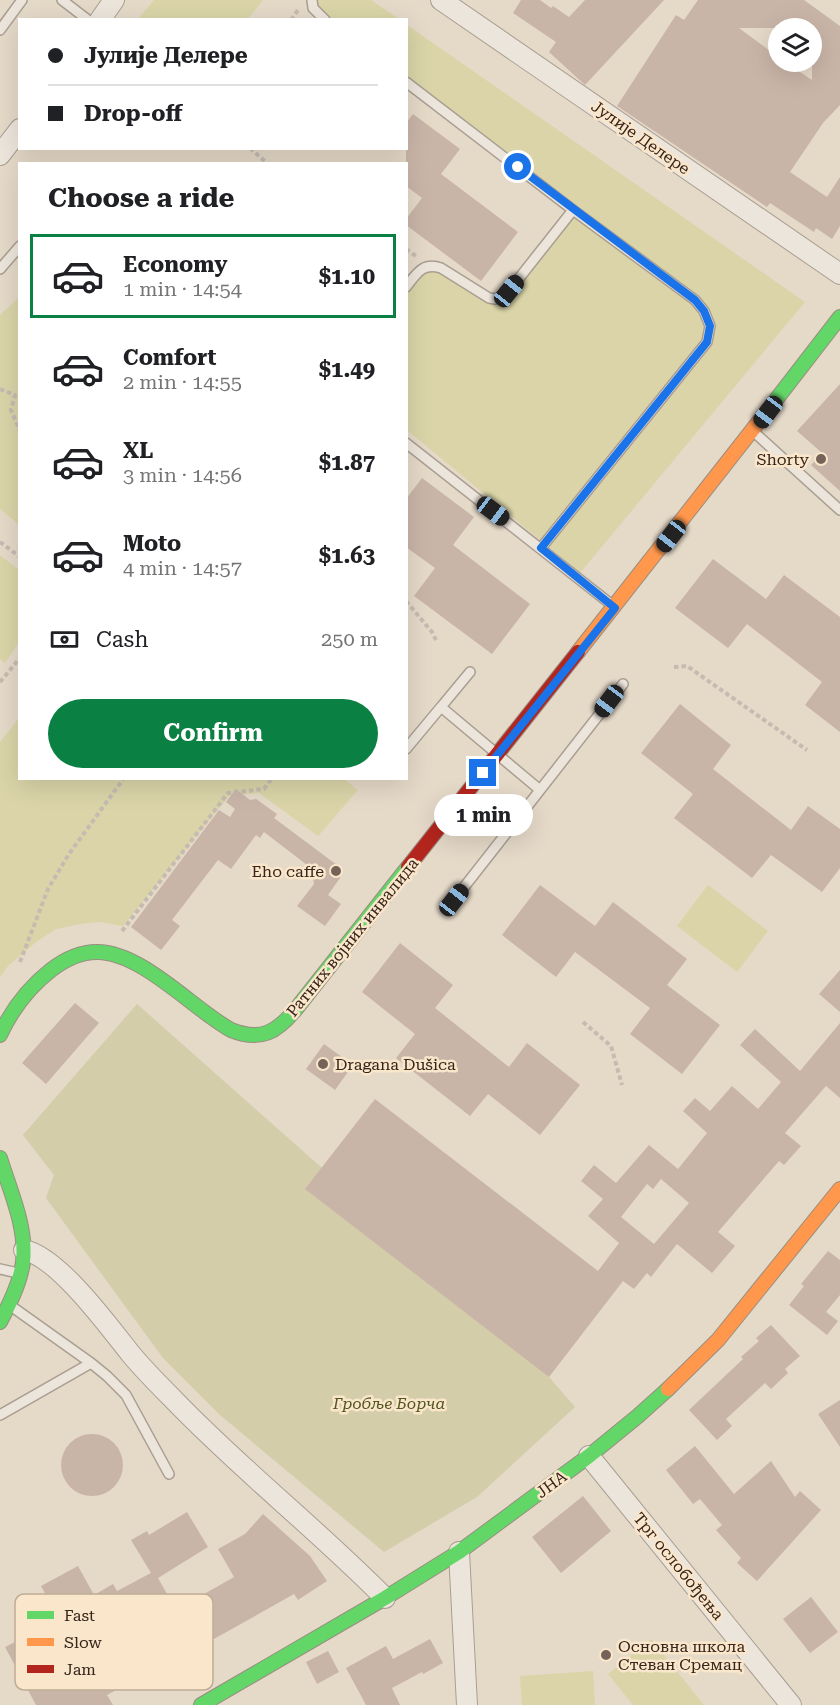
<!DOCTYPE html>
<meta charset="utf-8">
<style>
:root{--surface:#fff;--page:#f6f6f6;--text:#202124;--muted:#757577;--line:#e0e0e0;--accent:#0b8043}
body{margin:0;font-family:"Roboto Serif",serif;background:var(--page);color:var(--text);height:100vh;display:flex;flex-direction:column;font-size:22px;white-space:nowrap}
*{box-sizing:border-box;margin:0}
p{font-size:20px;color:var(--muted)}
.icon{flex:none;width:33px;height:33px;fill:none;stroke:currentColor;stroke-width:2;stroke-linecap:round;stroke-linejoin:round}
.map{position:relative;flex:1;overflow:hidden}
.drawer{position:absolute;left:18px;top:162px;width:390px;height:618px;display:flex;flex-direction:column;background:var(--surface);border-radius:0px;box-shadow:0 6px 24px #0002}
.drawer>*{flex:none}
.guide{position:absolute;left:18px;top:18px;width:390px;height:132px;border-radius:0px;box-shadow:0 6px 24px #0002;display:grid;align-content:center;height:132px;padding:0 30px;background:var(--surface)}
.buttons{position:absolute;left:768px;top:18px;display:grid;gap:12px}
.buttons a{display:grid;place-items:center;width:54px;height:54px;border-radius:50%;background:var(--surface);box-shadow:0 6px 24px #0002;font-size:30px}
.end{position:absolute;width:27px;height:27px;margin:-14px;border:8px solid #1a73e8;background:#fff;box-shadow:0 0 0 3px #fff}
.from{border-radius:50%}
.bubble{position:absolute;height:42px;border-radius:21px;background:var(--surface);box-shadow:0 6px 24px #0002;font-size:20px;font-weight:700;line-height:42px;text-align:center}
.car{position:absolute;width:18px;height:36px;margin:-18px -9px;border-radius:8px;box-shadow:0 0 4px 2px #0007;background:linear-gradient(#222 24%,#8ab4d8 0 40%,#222 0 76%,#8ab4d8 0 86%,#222 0)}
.guide b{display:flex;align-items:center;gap:21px;height:57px;font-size:22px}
.guide b+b{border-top:2px solid var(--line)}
.guide i{width:15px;height:15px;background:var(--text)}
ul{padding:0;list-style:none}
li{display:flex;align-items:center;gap:18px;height:84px;margin:0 12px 9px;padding:0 18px;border:3px solid transparent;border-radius:0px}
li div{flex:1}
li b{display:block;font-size:22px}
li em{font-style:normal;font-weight:700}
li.on{border-color:var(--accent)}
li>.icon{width:54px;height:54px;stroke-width:1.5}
h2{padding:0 30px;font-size:27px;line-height:72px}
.pay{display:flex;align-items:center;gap:15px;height:66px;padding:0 30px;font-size:22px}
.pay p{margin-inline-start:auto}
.action{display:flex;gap:12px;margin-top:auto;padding:12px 30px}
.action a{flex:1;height:69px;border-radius:36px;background:var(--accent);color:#fff;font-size:24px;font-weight:700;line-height:69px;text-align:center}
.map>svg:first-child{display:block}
</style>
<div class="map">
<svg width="840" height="1705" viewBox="0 0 840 1705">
<rect width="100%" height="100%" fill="#e5d9c8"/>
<path fill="#dad4a8" d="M154 0H263L248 19H138Z
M312 0H371L399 19H325Z
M407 25 805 302 580 573 407 430 406 287 429 265 489 298H501L573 210 407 82Z
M19 297V525L0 509V315Z
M0 555 20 571 19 642 5 663 0 659Z
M19 718 20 778H343L358 790 318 836 259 793 229 796 123 926 100 922 80 924 56 929 36 942 8 966 0 977V742Z
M708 885 768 931 737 972 677 926Z
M651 1639 704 1705H633L608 1674Z
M593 1671 595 1705H522L520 1676Z"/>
<path fill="#d3cda9" d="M137 1004 322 1168 549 1377 575 1407 477 1497 384 1552 220 1415 163 1358 46 1198 54 1175 23 1135Z"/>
<path fill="#c9b5a8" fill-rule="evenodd" d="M521 0H540L551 8 553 6 569 17 585 0H664L585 85 549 52 556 42 513 13Z
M698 0H804L840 26V105L823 123 790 172 827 197 840 177V226L832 239 816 228 814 232 770 203 767 207 617 106 676 15 684 20ZM739 28H812V80L785 62H778V57Z
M413 114 460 149 441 174 518 232 481 281 406 225V219L422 198 406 186V123Z
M840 384V491L811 465 822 453 797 431Z
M422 478 474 517 453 545 530 604 492 654 414 596 435 568 406 547V499Z
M713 559 766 599 784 575 840 617V732L805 705 822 682 747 624 728 648 675 608Z
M680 704 731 745 713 769 791 830 808 806 840 829V868L822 892 771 855 752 878 674 818 693 794 641 753Z
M236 789 250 800 256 799 277 814 274 818 337 865 340 878 328 895 341 904 325 926 297 906 314 884 311 868 264 832 260 838 256 835 231 869 218 860 172 920 180 926 161 950 131 927 219 810 230 817 235 809 226 802Z
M540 885 595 926 613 902 687 959 667 985 720 1025 682 1074 630 1034 650 1008 575 952 556 977 502 935Z
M400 943 453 985 435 1008 509 1067 527 1043 580 1085 540 1135 488 1094 470 1116 396 1058 415 1034 362 992Z
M840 970V1012L819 994Z
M75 1003 99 1023 46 1084 22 1063Z
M840 1023V1098L826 1086 785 1133 801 1146 784 1165 779 1161 718 1232 735 1246 712 1273 677 1244 651 1277 647 1273 634 1289 623 1281 549 1377 305 1189 375 1099 598 1271 619 1243 588 1216 603 1199 581 1181 594 1165 616 1183 649 1145 678 1169 707 1133 683 1111 695 1098 710 1111 732 1086 758 1109 781 1082 740 1045 755 1029 800 1071ZM661 1179 689 1203 654 1244 621 1217 647 1184 653 1189Z
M324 1044 353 1065 335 1090 306 1069Z
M828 1251 840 1260V1295L826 1312 838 1321 827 1335 789 1305 804 1286 801 1284Z
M771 1325 800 1356 785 1369 788 1373 771 1389 765 1383 726 1419 732 1426 717 1440 689 1410 743 1359 741 1357 759 1341 756 1338Z
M840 1400V1447L818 1414Z
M61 1465a31 31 0 1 1 62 0a31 31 0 1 1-62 0Z
M695 1446 734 1494 771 1461 795 1497 800 1491 821 1510 757 1581 737 1563 741 1558 716 1530 722 1525 700 1499 693 1504 666 1470Z
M583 1496 611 1531 561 1573 532 1537Z
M187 1512 208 1547 158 1578 176 1610 234 1577 218 1549 245 1534 263 1514 310 1556 327 1581 298 1600 294 1594 214 1639 210 1633 139 1674 140 1677 107 1695 113 1705H36L5 1647 23 1638 36 1664 73 1644 41 1586 78 1566 94 1595 113 1584 117 1591 151 1573 131 1540 147 1531 149 1535Z
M811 1597 838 1632 810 1653 783 1619Z
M430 1639 443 1663 423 1674 422 1672 392 1688 400 1705H366L346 1668 386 1646 393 1659Z
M328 1651 339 1672 317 1684 306 1662Z"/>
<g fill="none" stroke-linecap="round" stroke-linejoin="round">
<defs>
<path id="lane" d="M62 0 88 20
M312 0 313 8 325 20
M0 30 22 0
M406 82 573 210 695 300 704 311 710 326 707 342 541 548
M0 269 20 246
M406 287C417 273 423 262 441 268L489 298 495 299 505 296 573 210
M755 433 840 510
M406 443 612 605
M470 672 441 707 540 790
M406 749 441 707
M454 900 623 684
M0 1269 18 1273
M11 1306 91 1363 107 1376 126 1395 169 1474
M0 1415 91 1363"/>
<path id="street" d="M441 0 840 274
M100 20 114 0
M0 155 20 129
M24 1250C58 1257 107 1324 130 1353 143 1369 158 1384 173 1399 240 1469 317 1529 385 1598
M589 1456 791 1705
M459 1552 467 1705"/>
<path id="fast" d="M768 410 840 317
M0 1035C12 1009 28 988 51 970 64 960 80 952 97 952 142 952 193 1009 231 1030 261 1042 277 1032 296 1009L408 867
M0 1158C10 1191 27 1227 23 1262 20 1283 10 1303 0 1322
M201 1705 385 1598 459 1552 589 1456 638 1416 668 1389"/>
<path id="slow" d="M578 652 768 410
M668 1389 718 1340 840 1189"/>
<path id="jam" d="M408 867 578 652"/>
</defs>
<use href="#lane" stroke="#aa9e92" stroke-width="12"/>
<use href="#street" stroke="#aa9e92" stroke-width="22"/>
<use href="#fast" stroke="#998d82" stroke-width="16"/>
<use href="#slow" stroke="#998d82" stroke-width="16"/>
<use href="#jam" stroke="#998d82" stroke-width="16"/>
<path stroke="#c5bbb1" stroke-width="4" stroke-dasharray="4.5 3" stroke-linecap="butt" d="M291 20 298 10
M250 148 268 164
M406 249 416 256
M0 389 15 395 11 410 20 431
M0 542 20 557
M406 601 432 632 436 640
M674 667 687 666 807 750
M0 682 20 658
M122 931 228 793 264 789 272 778
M20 962 48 889 69 854 124 778
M583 1022 611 1046 622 1085"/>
<use href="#lane" stroke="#ece5db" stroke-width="9"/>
<use href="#street" stroke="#ece5db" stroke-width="20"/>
<use href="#fast" stroke="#63d668" stroke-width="14"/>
<use href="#slow" stroke="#ff974d" stroke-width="14"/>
<use href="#jam" stroke="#b3261e" stroke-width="14"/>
</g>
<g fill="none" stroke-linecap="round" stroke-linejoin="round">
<path stroke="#1a73e8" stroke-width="8" d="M483 773 615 608 541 548 707 342 710 326 704 311 695 300 518 167"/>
</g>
<g fill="#756357" stroke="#f9e6cb" stroke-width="2">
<circle cx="821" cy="459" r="6"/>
<circle cx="336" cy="871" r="6"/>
<circle cx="323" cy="1064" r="6"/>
<circle cx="606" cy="1655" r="6"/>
</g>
<g text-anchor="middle" stroke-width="5" stroke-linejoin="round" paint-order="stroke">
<g font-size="16" fill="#38241a" stroke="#f9e6cb">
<text transform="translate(641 137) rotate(35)" y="6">Јулије Делере</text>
<text transform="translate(352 937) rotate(-51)" y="6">Ратних војних инвалида</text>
<text transform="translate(551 1484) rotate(-36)" y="6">ЈНА</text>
<text transform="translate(679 1566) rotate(51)" y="6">Трг ослобођења</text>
</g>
<g font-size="16" fill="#38241a" stroke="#f9e6cb" text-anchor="end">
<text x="809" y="465">Shorty</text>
<text x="324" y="877">Eho caffe</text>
<text x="335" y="1070" text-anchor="start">Dragana Dušica</text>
<text x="618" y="1652" text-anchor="start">Основна школа<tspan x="618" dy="18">Стеван Сремац</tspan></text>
</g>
<g font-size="16" font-style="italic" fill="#50571e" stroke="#f9e6cb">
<text x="389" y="1409">Гробље Борча</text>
</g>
</g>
<rect x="15" y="1594" width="198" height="96" rx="9" fill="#f9e6cb" stroke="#bfac96" stroke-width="1.5"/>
<rect x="27" y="1611" width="27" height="8" fill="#63d668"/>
<rect x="27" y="1638" width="27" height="8" fill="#ff974d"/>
<rect x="27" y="1665" width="27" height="8" fill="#b3261e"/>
<g font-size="16" fill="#38241a">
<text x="64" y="1621">Fast</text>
<text x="64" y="1648">Slow</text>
<text x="64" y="1675">Jam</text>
</g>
</svg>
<div class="buttons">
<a><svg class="icon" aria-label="layers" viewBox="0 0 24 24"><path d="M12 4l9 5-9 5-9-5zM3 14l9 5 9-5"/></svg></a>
</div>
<i class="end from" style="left:518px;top:167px"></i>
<i class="end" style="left:483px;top:773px"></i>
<div class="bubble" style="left:434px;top:794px;width:99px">1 min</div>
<i class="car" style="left:509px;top:291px;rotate:39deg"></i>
<i class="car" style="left:768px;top:412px;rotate:217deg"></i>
<i class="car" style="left:493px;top:511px;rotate:127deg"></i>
<i class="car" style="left:671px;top:536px;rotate:218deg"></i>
<i class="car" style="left:609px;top:701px;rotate:217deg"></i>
<i class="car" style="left:454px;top:900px;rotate:38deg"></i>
<div class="guide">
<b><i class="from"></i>Јулије Делере</b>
<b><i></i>Drop-off</b>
</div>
<section class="drawer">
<h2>Choose a ride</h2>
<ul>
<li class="on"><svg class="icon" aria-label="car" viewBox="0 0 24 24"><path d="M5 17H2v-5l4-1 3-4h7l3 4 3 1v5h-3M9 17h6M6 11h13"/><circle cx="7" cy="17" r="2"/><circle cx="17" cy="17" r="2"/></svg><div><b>Economy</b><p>1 min · 14:54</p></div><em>$1.10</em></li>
<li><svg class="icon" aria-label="car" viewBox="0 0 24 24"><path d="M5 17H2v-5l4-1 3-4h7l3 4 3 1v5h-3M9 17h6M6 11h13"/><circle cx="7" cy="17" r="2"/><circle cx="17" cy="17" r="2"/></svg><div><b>Comfort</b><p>2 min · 14:55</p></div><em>$1.49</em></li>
<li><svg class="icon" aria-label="car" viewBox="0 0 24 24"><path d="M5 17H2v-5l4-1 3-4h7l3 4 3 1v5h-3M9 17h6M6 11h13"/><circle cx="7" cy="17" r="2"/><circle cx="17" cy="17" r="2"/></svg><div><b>XL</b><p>3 min · 14:56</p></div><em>$1.87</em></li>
<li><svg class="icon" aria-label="car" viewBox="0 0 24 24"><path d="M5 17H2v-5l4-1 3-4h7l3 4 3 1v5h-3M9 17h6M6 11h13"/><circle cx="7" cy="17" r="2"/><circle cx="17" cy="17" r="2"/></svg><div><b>Moto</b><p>4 min · 14:57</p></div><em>$1.63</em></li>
</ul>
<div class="pay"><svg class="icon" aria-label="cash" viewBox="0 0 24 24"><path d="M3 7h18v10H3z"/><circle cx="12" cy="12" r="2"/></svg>Cash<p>250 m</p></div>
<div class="action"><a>Confirm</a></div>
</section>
</div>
